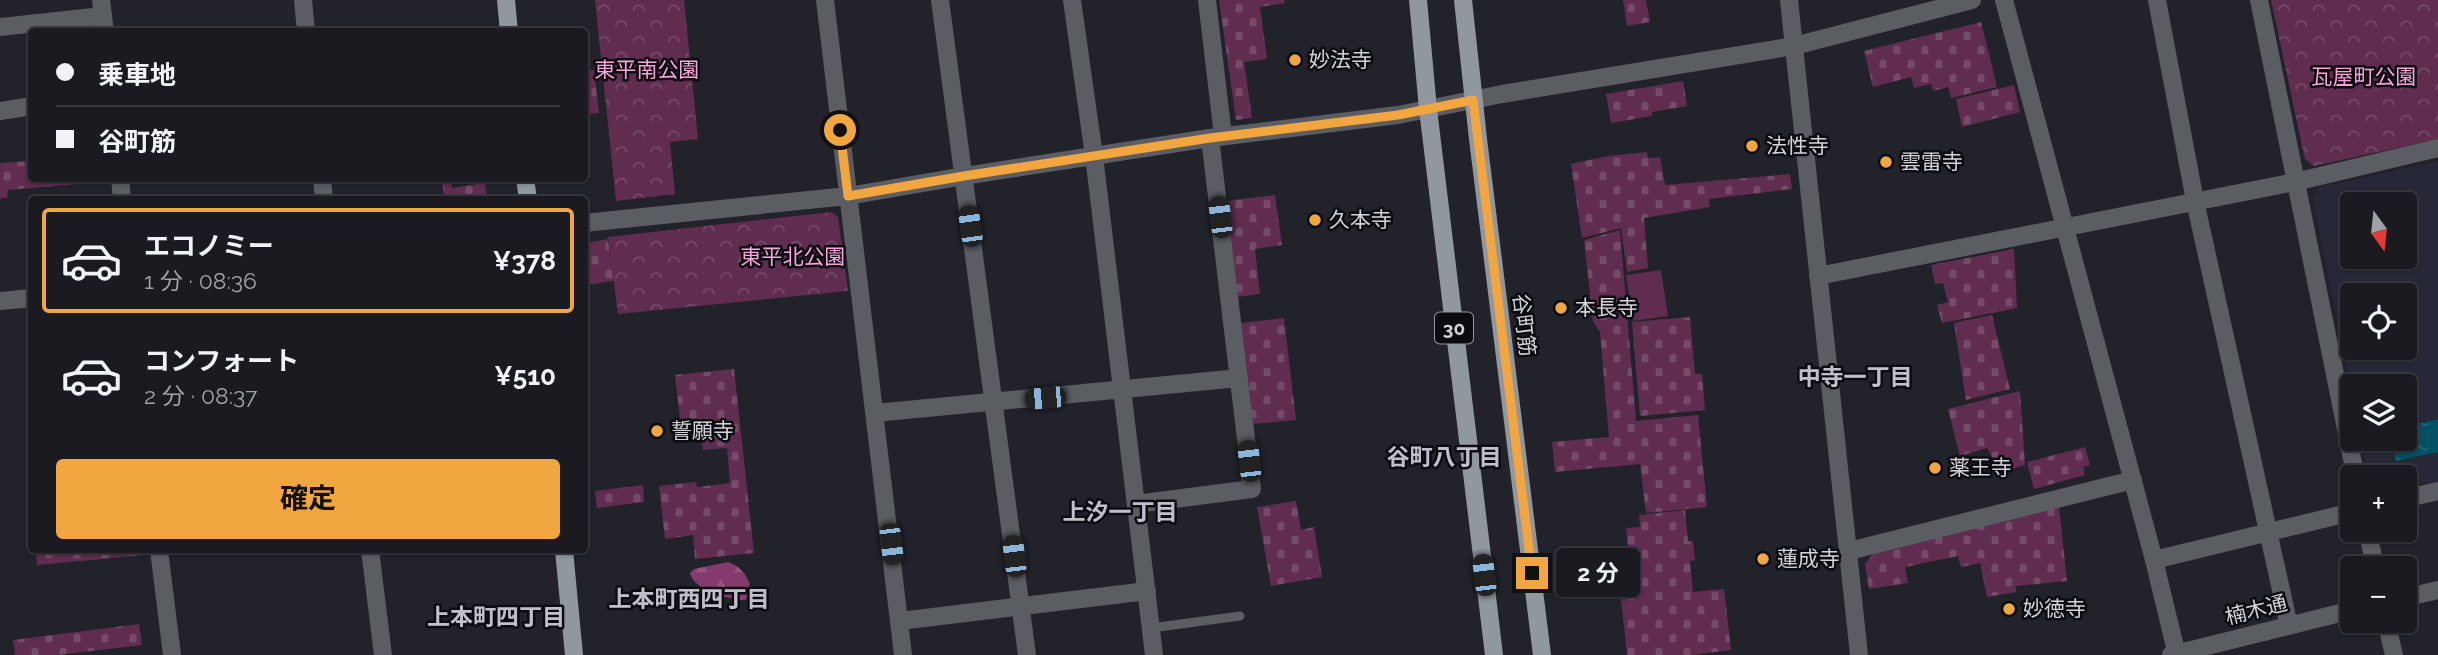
<!DOCTYPE html>
<html lang="ja">
<meta charset="utf-8">
<style>
:root{--surface:#1a1a20;--page:#27272d;--text:#f1f3f6;--muted:#9fa1a5;--line:#38383e;--accent:#f1a640}
body{margin:0;font-family:Raleway,"Noto Sans JP",sans-serif;background:var(--page);color:var(--text);height:100vh;display:flex;flex-direction:column;font-size:26px;white-space:nowrap}
*{box-sizing:border-box;margin:0}
p{font-size:23px;color:var(--muted)}
.icon{flex:none;width:38px;height:38px;fill:none;stroke:currentColor;stroke-width:2;stroke-linecap:round;stroke-linejoin:round}
.map{position:relative;flex:1;overflow:hidden}
.panel{position:absolute;left:28px;top:196px;width:560px;height:357px;display:flex;flex-direction:column;background:var(--surface);border-radius:7px;box-shadow:0 2px 5px #0004,0 0 0 2px var(--line)}
.panel>*{flex:none}
.top-card{position:absolute;left:28px;top:28px;width:560px;height:154px;border-radius:7px;box-shadow:0 2px 5px #0004,0 0 0 2px var(--line);display:grid;align-content:center;height:154px;padding:0 28px;background:var(--surface)}
.needle{width:46px;rotate:165deg}
.fabs{position:absolute;left:2340px;top:192px;display:grid;gap:14px}
.fabs a{display:grid;place-items:center;width:77px;height:77px;border-radius:7px;background:var(--surface);box-shadow:0 2px 5px #0004,0 0 0 2px var(--line);font-size:35px}
.end{position:absolute;width:32px;height:32px;margin:-16px;border:9px solid #f1a640;background:#111;box-shadow:0 0 0 4px #111}
.from{border-radius:50%}
.bubble{position:absolute;height:49px;border-radius:7px;background:var(--surface);box-shadow:0 2px 5px #0004,0 0 0 2px var(--line);font-size:23px;font-weight:700;line-height:49px;text-align:center}
.car{position:absolute;width:21px;height:42px;margin:-21px -10px;border-radius:9px;box-shadow:0 0 5px 2px #0007;background:linear-gradient(#222 24%,#8ab4d8 0 40%,#222 0 76%,#8ab4d8 0 86%,#222 0)}
.top-card b{display:flex;align-items:center;gap:24px;height:66px;font-size:26px}
.top-card b+b{border-top:2px solid var(--line)}
.top-card i{width:18px;height:18px;background:var(--text)}
ul{padding:12px 0 0;list-style:none}
li{display:flex;align-items:center;gap:21px;height:105px;margin:0 14px 10px;padding:0 14px;border:4px solid transparent;border-radius:7px}
li div{flex:1}
li b{display:block;font-size:26px}
li em{font-style:normal;font-weight:700}
li.selected{border-color:var(--accent)}
li>.icon{width:63px;height:63px;stroke-width:1.5}
.action{display:flex;gap:14px;margin-top:auto;padding:14px 28px}
.action a{flex:1;height:80px;border-radius:7px;background:var(--accent);color:#111;font-size:28px;font-weight:700;line-height:80px;text-align:center}
.map>svg:first-child{display:block}
</style>
<div class="map">
<svg width="2438" height="655" viewBox="0 0 2438 655">
<defs>
<pattern id="forest-firs" width="22" height="20" patternUnits="userSpaceOnUse" patternTransform="scale(1.75)"><rect width="22" height="20" fill="#853a6e"/><path d="M5 1l3.5 6h-7zM16 11l3.5 6h-7z" fill="#955682"/></pattern>
<pattern id="cemetery-stones" width="16" height="16" patternUnits="userSpaceOnUse" patternTransform="scale(1.75)"><rect width="16" height="16" fill="#602c50"/><path d="M2 7V4a2 2 0 0 1 4 0v3zM10 15v-3a2 2 0 0 1 4 0v3z" fill="#764a69"/></pattern>
<pattern id="park-crowns" width="20" height="18" patternUnits="userSpaceOnUse" patternTransform="scale(1.75)"><rect width="20" height="18" fill="#602c50"/><path d="M2 6a3 3 0 1 1 6 0M12 15a3 3 0 1 1 6 0" fill="none" stroke="#764a69"/></pattern>
<pattern id="water-ripples" width="26" height="14" patternUnits="userSpaceOnUse" patternTransform="scale(1.75)"><rect width="26" height="14" fill="#015064"/><path d="M2 4q2-2 4 0t4 0M15 11q2-2 4 0t4 0" fill="none" stroke="#25687a"/></pattern>
</defs>
<rect width="100%" height="100%" fill="#22222b"/>
<path fill="#272837" fill-rule="evenodd" d="M2438 161V481L2405 489 2404 478H2369L2361 439H2404V387H2352V394L2313 198 2320 187ZM2352 205H2404V257H2352ZM2352 296H2404V348H2352Z"/>
<path fill="#602c50" d="M1661 270 1668 316 1633 321 1626 275Z"/>
<path fill="url(#forest-firs)" d="M728 562C740 566 745 573 750 584L746 600C730 600 694 591 690 573L694 569Z"/>
<path fill="url(#cemetery-stones)" d="M1219 0H1284L1285 3 1260 7 1267 59 1244 62 1252 118 1236 120Z
M1623 0H1646L1650 22 1627 26Z
M1981 22 1997 87 1951 98 1948 87 1933 91 1931 84 1914 88 1911 77 1873 87 1864 51Z
M594 70 599 113 585 114V71Z
M1683 81 1687 106 1652 112V116L1611 123 1606 94Z
M2014 85 2020 112 1962 127 1956 99Z
M1647 152 1648 158 1660 157 1665 185 1790 174 1792 189 1709 199 1710 207 1644 218 1648 268 1627 272 1621 228 1582 238 1571 164 1608 156Z
M31 161 32 178 77 179 78 184 8 190 7 198H1L0 201V163Z
M451 181 452 188 485 183 487 199H435L434 195 444 194 442 182Z
M1275 195 1282 245 1255 249 1260 294 1237 297 1225 201Z
M1620 230 1636 421 1698 415 1707 507 1646 513 1640 464 1555 472 1552 442 1609 437 1600 332 1593 321 1584 240Z
M608 239 614 281 585 285V243Z
M2014 249 2017 308 1942 323 1937 305 1948 302 1943 283 1935 284 1931 265Z
M1992 315 2010 389 1966 400 1954 323Z
M1690 317 1695 374H1702L1705 410 1640 416 1632 322Z
M1284 318 1296 420 1253 424 1241 323Z
M734 369 754 553 695 559 693 535 665 539 659 486 696 482 697 487 730 483 727 448 703 450 701 431H693L692 426 681 427 675 375Z
M2020 391 2025 465 2001 472 1987 448 1960 456 1948 409Z
M2085 447 2090 465 2083 467 2085 475 2034 489 2027 462Z
M643 485 644 502 597 508 595 491Z
M1296 501 1301 530 1314 527 1322 577 1271 586 1257 507Z
M2059 506 2067 581 2016 586V592L1987 597 1980 563 1961 567 1958 556 1905 567 1908 583 1869 589 1865 564 1873 554Z
M1685 510 1688 541H1693L1695 560 1690 561 1693 592 1724 589 1731 650 1692 655H1627L1617 561 1629 559 1626 528 1640 527 1639 515Z
M36 550H144L145 555 37 565Z
M139 624 142 645 58 655H15L13 640Z"/>
<path fill="url(#park-crowns)" d="M595 0H684L698 139 670 142 675 194 616 201Z
M2271 0H2438V139L2314 166 2305 159Z
M832 212 838 217 848 291 618 314 608 237Z"/>
<path fill="url(#water-ripples)" d="M2438 419V452L2396 461 2391 439H2404L2405 427Z"/>
<g fill="none" stroke-linecap="round" stroke-linejoin="round">
<path stroke="#5a5d61" stroke-width="9" d="M1151 628 1240 616"/>
<path stroke="#5a5d61" stroke-width="18" d="M303 0 306 32
M825 0 903 655
M1072 0 1094 156 1154 655
M1207 0 1223 136
M1789 0 1859 655
M2259 0 2356 478
M0 27 103 16
M0 111 32 106
M322 178 324 200
M1818 276 2295 182 2438 148
M875 413 1239 378
M2404 499 2438 491
M1136 504 1252 489 1210 138
M2367 530 2376 569
M370 550 383 655
M1849 551 2133 480
M2154 560 2352 512
M900 621 1147 591
M2386 621 2394 655"/>
<path stroke="#5a5d61" stroke-width="18" d="M101 0 105 32
M940 0 1027 655
M2004 0 2154 560 2177 655
M2157 0 2195 201 2289 626
M120 178 122 200
M584 223 848 196 964 176 1210 138 1398 115 1502 94 1794 46 1972 0
M0 301 32 298
M159 550 172 655
M2404 598 2438 590
M2171 655 2352 610"/>
<path stroke="#90979f" stroke-width="18" d="M506 0 509 32
M1418 0 1428 109 1494 655
M1463 0 1478 139 1542 655
M525 178 528 200
M564 550 574 655"/>
</g>
<g fill="none" stroke-linecap="round" stroke-linejoin="round">
<path stroke="#f1a640" stroke-width="9" d="M840 130 848 196 964 176 1210 138 1398 115 1473 100 1532 573"/>
</g>
<g fill="#f1a640" stroke="#0c0c10" stroke-width="2.5">
<circle cx="1295" cy="60" r="7"/>
<circle cx="1752" cy="146" r="7"/>
<circle cx="1886" cy="162" r="7"/>
<circle cx="1315" cy="220" r="7"/>
<circle cx="1561" cy="308" r="7"/>
<circle cx="657" cy="431" r="7"/>
<circle cx="1935" cy="468" r="7"/>
<circle cx="1763" cy="559" r="7"/>
<circle cx="2009" cy="609" r="7"/>
</g>
<g text-anchor="middle" stroke-width="5" stroke-linejoin="round" paint-order="stroke">
<rect fill="#0c0c10" stroke="#97979d" stroke-width="2" x="1435" y="312.5" width="38" height="31" rx="5"/>
<g font-size="19" font-weight="bold" fill="#d2d3d9">
<text x="1454" y="335">30</text>
</g>
<g font-size="21" fill="#d2d3d9" stroke="#0c0c10" text-anchor="start">
<text x="1309" y="67">妙法寺</text>
<text x="1766" y="153">法性寺</text>
<text x="1900" y="169">雲雷寺</text>
<text x="1329" y="227">久本寺</text>
<text x="1575" y="315">本長寺</text>
<text x="671" y="438">誓願寺</text>
<text x="1949" y="475">薬王寺</text>
<text x="1777" y="566">蓮成寺</text>
<text x="2023" y="616">妙徳寺</text>
</g>
<g font-size="21" fill="#f8a3da" stroke="#0c0c10">
<text x="647" y="77">東平南公園</text>
<text x="2364" y="84">瓦屋町公園</text>
<text x="793" y="264">東平北公園</text>
</g>
<g font-size="21" fill="#d2d3d9" stroke="#0c0c10">
<text transform="translate(1524 325) rotate(83)" y="7">谷町筋</text>
<text transform="translate(2256 610) rotate(-14)" y="7">楠木通</text>
</g>
<g font-size="23" font-weight="bold" fill="#bfc0cc" stroke="#0c0c10">
<text x="1855" y="385">中寺一丁目</text>
<text x="1444" y="465">谷町八丁目</text>
<text x="1120" y="520">上汐一丁目</text>
<text x="689" y="607">上本町西四丁目</text>
<text x="496" y="625">上本町四丁目</text>
</g>
</g>
</svg>
<div class="fabs">
<a><svg class="needle" viewBox="-14 -14 28 28"><path d="M0-13l5 13h-10z" fill="#e53935"/><path d="M0 13l5-13h-10z" fill="#9fa1a5"/></svg></a>
<a><svg class="icon" aria-label="locate" viewBox="0 0 24 24"><circle cx="12" cy="12" r="6"/><path d="M12 2v4M12 18v4M2 12h4M18 12h4"/></svg></a>
<a><svg class="icon" aria-label="layers" viewBox="0 0 24 24"><path d="M12 4l9 5-9 5-9-5zM3 14l9 5 9-5"/></svg></a>
<a>+</a>
<a>−</a>
</div>
<i class="end from" style="left:840px;top:130px"></i>
<i class="end" style="left:1532px;top:573px"></i>
<div class="bubble" style="left:1556px;top:548px;width:84px">2 分</div>
<i class="car" style="left:1220px;top:217px;rotate:353deg"></i>
<i class="car" style="left:970px;top:226px;rotate:352deg"></i>
<i class="car" style="left:1045px;top:398px;rotate:265deg"></i>
<i class="car" style="left:1249px;top:461px;rotate:354deg"></i>
<i class="car" style="left:891px;top:544px;rotate:173deg"></i>
<i class="car" style="left:1014px;top:556px;rotate:353deg"></i>
<i class="car" style="left:1484px;top:575px;rotate:353deg"></i>
<div class="top-card">
<b><i class="from"></i>乗車地</b>
<b><i></i>谷町筋</b>
</div>
<section class="panel">
<ul>
<li class="selected"><svg class="icon" aria-label="car" viewBox="0 0 24 24"><path d="M5 17H2v-5l4-1 3-4h7l3 4 3 1v5h-3M9 17h6M6 11h13"/><circle cx="7" cy="17" r="2"/><circle cx="17" cy="17" r="2"/></svg><div><b>エコノミー</b><p>1 分 · 08:36</p></div><em>¥378</em></li>
<li><svg class="icon" aria-label="car" viewBox="0 0 24 24"><path d="M5 17H2v-5l4-1 3-4h7l3 4 3 1v5h-3M9 17h6M6 11h13"/><circle cx="7" cy="17" r="2"/><circle cx="17" cy="17" r="2"/></svg><div><b>コンフォート</b><p>2 分 · 08:37</p></div><em>¥510</em></li>
</ul>
<div class="action"><a>確定</a></div>
</section>
</div>
